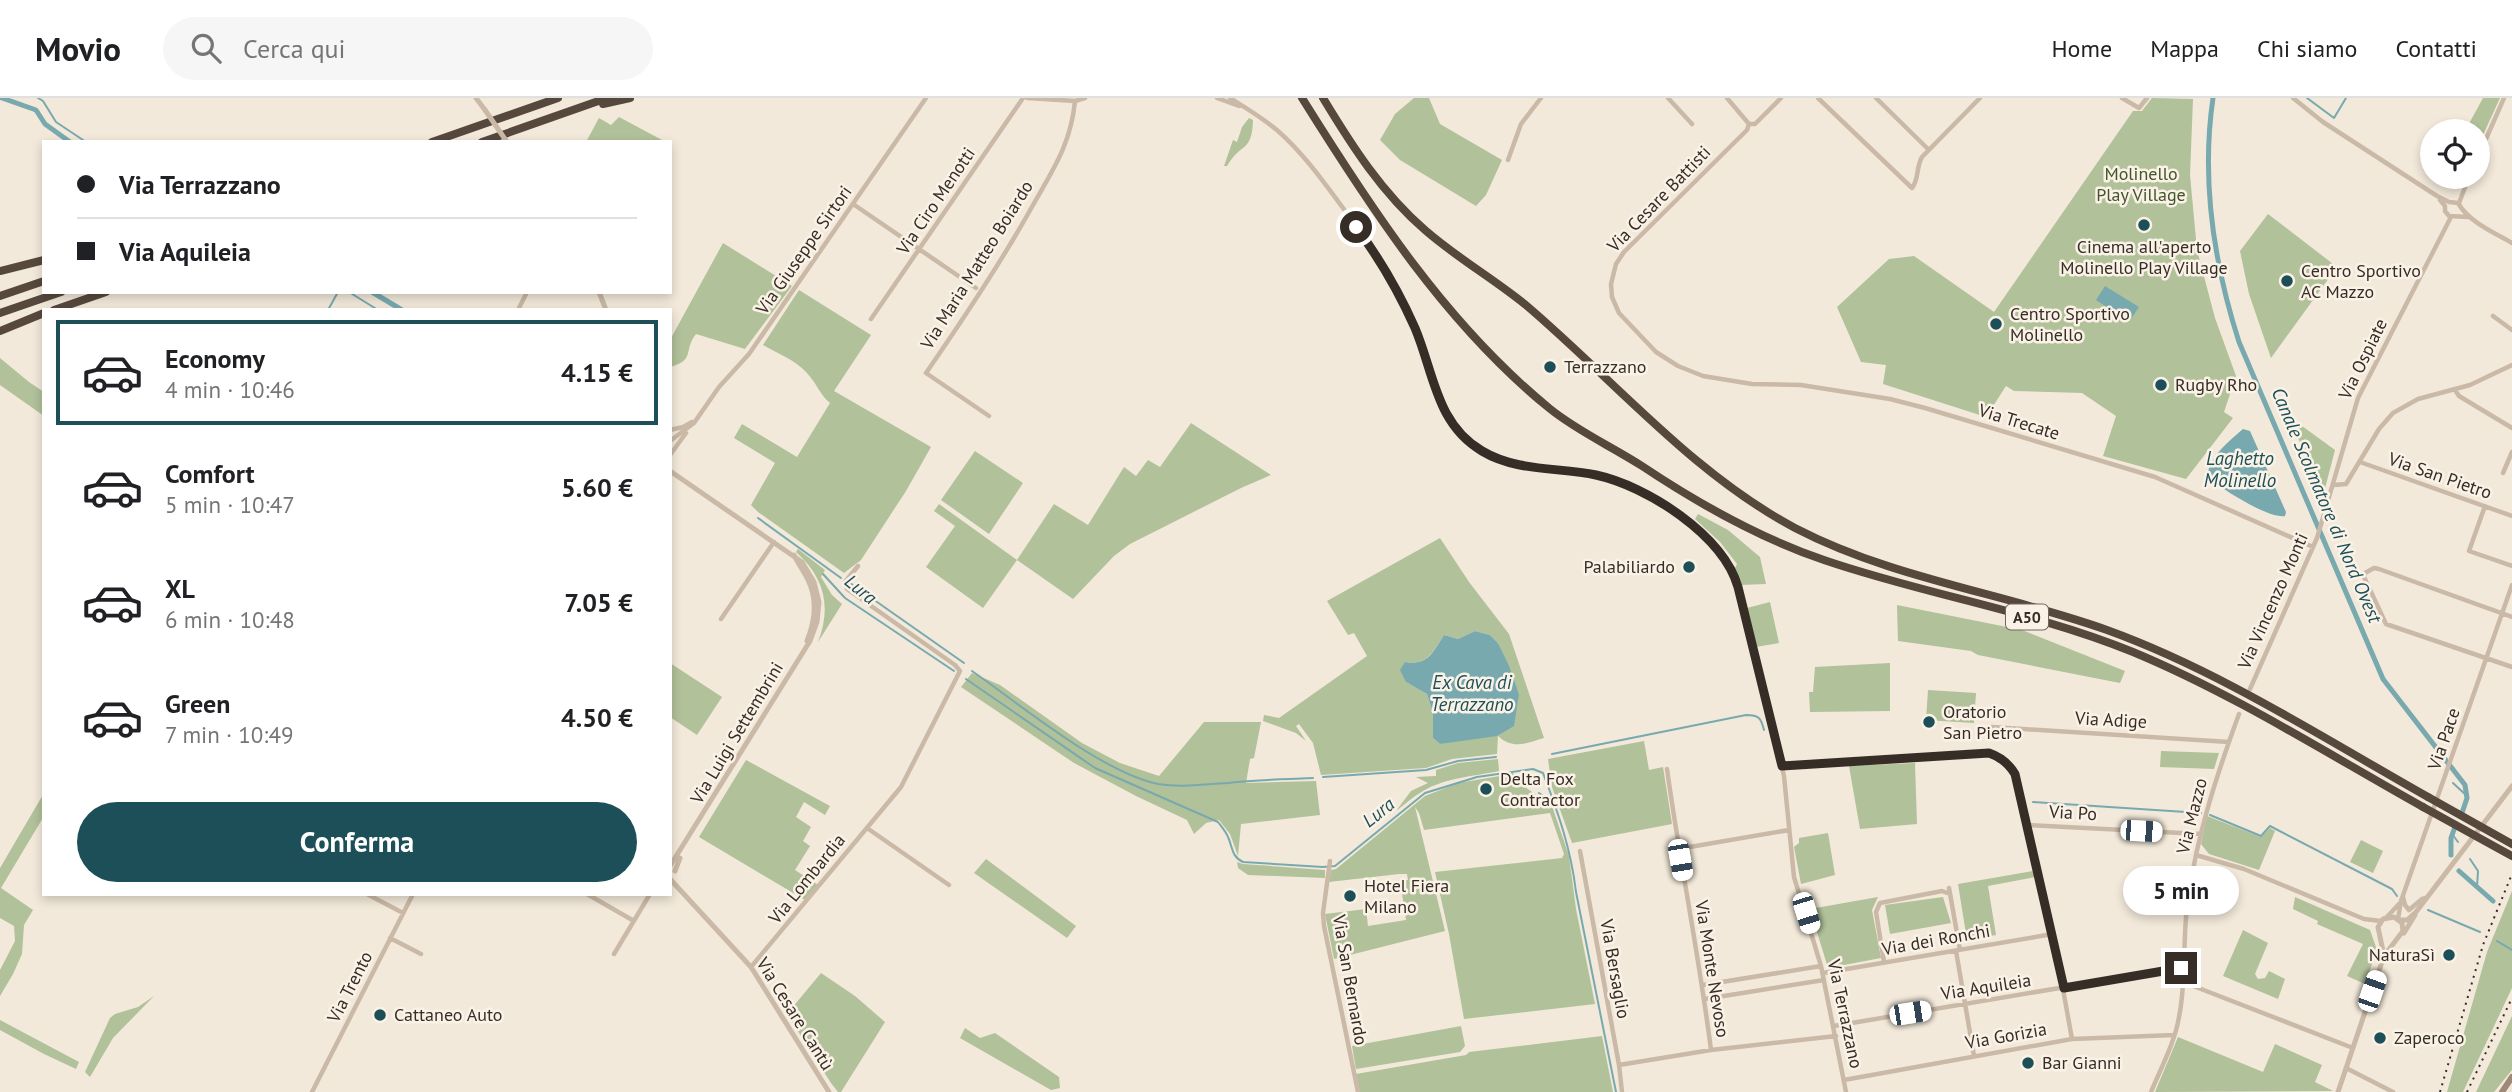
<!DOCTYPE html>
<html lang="it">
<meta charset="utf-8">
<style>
:root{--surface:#fff;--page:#f6f6f6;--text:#202124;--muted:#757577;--line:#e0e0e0;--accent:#1c4f58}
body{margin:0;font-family:"PT Sans",sans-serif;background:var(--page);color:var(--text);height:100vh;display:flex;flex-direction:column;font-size:26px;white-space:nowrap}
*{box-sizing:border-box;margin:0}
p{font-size:23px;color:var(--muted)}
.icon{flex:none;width:38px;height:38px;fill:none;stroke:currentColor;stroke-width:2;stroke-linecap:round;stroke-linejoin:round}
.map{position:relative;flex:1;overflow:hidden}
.sheet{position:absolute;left:42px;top:210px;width:630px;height:588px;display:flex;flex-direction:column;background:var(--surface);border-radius:0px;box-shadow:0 4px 10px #0003}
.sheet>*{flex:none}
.banner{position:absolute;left:42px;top:42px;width:630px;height:154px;border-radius:0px;box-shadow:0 4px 10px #0003;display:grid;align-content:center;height:154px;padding:0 35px;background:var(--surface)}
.tools{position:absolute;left:2420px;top:21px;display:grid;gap:14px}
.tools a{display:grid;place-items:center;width:70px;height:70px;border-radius:50%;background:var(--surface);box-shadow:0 4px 10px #0003;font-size:35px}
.end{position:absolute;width:32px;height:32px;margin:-16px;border:9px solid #362d27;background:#fff;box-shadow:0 0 0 4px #fff}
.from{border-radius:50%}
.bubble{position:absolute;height:49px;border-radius:24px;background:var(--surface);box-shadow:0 4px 10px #0003;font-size:23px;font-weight:700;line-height:49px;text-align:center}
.car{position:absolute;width:21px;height:42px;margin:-21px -10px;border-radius:9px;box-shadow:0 0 5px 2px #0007;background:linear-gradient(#fff 24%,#345 0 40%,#fff 0 76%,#345 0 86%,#fff 0)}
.banner b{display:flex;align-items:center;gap:24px;height:66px;font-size:26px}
.banner b+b{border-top:2px solid var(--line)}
.banner i{width:18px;height:18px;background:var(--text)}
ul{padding:12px 0 0;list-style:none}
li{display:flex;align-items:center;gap:21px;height:105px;margin:0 14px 10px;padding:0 21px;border:4px solid transparent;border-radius:0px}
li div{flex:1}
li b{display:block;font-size:26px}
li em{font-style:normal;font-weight:700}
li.selected{border-color:var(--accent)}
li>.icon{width:63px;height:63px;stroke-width:1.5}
.button{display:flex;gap:14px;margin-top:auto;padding:14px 35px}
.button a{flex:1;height:80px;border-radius:42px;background:var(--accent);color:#fff;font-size:28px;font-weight:700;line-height:80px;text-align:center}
header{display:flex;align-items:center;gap:42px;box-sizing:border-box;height:98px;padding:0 35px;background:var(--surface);border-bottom:2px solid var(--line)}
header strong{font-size:33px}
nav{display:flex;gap:38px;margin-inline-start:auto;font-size:24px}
.search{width:490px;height:63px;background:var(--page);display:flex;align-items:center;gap:18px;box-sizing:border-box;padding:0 24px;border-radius:38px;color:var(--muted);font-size:26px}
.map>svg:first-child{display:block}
</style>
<header>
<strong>Movio</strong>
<div class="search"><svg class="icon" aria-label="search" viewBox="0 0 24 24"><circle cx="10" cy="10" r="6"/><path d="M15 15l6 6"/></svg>Cerca qui</div>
<nav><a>Home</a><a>Mappa</a><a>Chi siamo</a><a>Contatti</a></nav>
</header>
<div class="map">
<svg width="2512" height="994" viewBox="0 0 2512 994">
<rect width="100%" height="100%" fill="#f2e9da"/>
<path fill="#b1c19a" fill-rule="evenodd" d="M1414 0H1429L1440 26 1502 62 1486 97 1476 108 1400 62 1380 42 1395 16Z
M2152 0 2193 1 2190 77 2197 152 2215 220 2236 278 2224 314 2233 320 2186 381 2103 358 2116 318 2082 295 2014 293 2006 288 1986 319 1883 286 1886 267 1861 264 1837 209 1889 161 1914 158 1994 214 2133 13H2142Z
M2483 0H2500L2478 48V33H2465Z
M619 19 662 42 660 44H586L599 20 611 27Z
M1249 20 1253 22C1252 55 1241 44 1227 68H1224L1233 42 1237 44 1242 29Z
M2268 116 2337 169 2271 260 2249 196 2240 153Z
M723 145 792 188 745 251 696 236C683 252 696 262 670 269V242Z
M799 192 871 237 834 293 931 349 906 393 861 462 844 475 758 414 751 407 775 365 734 340 742 326 797 359 830 305C820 297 816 284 806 274 795 262 777 255 763 247Z
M0 260 29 284 44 294V318L0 287Z
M2291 320 2335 352 2323 398 2291 323Z
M1191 325 1271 377 1241 390 1130 446 1114 458 1073 501 1017 462 983 510 926 469 955 428 934 413 939 406 1017 462 1054 406 1088 427 1124 369 1136 378 1148 362 1160 369Z
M975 353 1023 385 989 436 941 402Z
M1698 416 1728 432 1760 459 1766 486 1740 487 1734 472 1737 466 1720 444 1695 421Z
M1440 440 1469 484 1509 536 1544 640C1527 645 1513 652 1498 638L1497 656 1452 661 1426 670 1321 677 1313 645 1299 626 1296 628 1306 643 1296 635 1263 623 1264 617 1279 620 1367 558 1354 535 1348 537 1327 503ZM1475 533 1490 537 1498 545 1519 596 1452 643 1440 646 1433 640V615L1427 596 1406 584 1405 564C1427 568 1433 554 1444 537L1458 541Z
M798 451 825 472 821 479 832 497 842 506 818 544C832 508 824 479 796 454Z
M1770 504 1779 545 1756 549 1748 524 1747 510Z
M1897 507 2022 532 2125 573 2120 585 1978 557 1971 553 1898 543Z
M670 565 722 599 697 637 670 619Z
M1890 565V613L1810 614 1809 594H1813L1815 569Z
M972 575 1000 587 1082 645 1120 665 1159 678 1204 624H1261L1254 660 1250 661 1246 685 1316 683 1320 717 1241 726 1238 758 1230 736 1219 722 1206 725 1194 736 1187 722 1136 698 1074 665 961 589Z
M1928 592 1976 595 1974 625 1926 622Z
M1644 643 1649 672 1663 669 1672 726 1572 745 1552 689 1548 661Z
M2161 653 2219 655 2214 671 2160 669Z
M1498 661 1499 673C1475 678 1445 680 1423 693 1414 698 1405 706 1396 713L1411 693 1428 685 1416 679 1436 678V672L1458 665Z
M746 662 830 708 825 717 804 704 796 719 811 729 803 743 810 748 795 772 818 787 805 802 699 739Z
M1915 665 1917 726 1860 731 1849 668Z
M1500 678 1511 679 1552 708 1569 758 1576 811 1595 906 1464 921 1449 836 1435 774 1562 760 1564 756 1550 715 1424 732 1419 715 1415 709 1445 833 1334 861 1325 816 1366 811 1368 828 1406 822 1400 783 1408 782 1407 776H1399L1329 784 1331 772 1336 771 1425 698 1458 685Z
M44 695V718L1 790 33 812 24 827 22 856 13 876 0 898V872L15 843 14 828 0 820V770Z
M2207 718 2261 739 2270 730 2275 733 2259 772 2209 756 2201 746Z
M1828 735 1835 777 1801 786 1794 749 1799 745V740Z
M2361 742 2383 753 2373 775 2350 764Z
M986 761 1076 828 1067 840 974 775Z
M1237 764 1243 766 1325 772V780L1248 777 1238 770Z
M2033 773 2035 779 1988 788 1996 837 1967 842 1958 786Z
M2512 793V890L2463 994H2447L2487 854Z
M1878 799 1872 812 1881 860 1828 870 1810 811Z
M1943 799 1951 825 1890 836 1885 807Z
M2295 799 2370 832 2377 852 2365 886 2347 878 2363 846 2317 826 2318 823 2293 811Z
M2243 832 2268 845 2255 876 2258 881 2265 880 2269 873 2285 881 2278 901 2223 878Z
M821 875 855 898 885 924 841 994H838L831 985 787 916Z
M154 898 113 940 90 979 85 974 110 920 115 916 138 909Z
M2512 918V972L2494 994H2476Z
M0 922 79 964 76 971 44 956 0 932Z
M1461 928 1465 948 1460 954 1356 971 1352 948Z
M965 930 980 940 995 935 1059 979 1060 990 1051 992 960 940Z
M1602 938 1613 994H1360L1356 976 1466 957 1469 954Z
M2178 939 2263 974 2275 946 2322 967 2315 984 2333 993 2155 994Z"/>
<path fill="#78a9af" d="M2105 188 2139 209 2129 224 2096 202Z
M2243 331 2250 333 2286 414 2285 418C2268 421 2221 390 2207 379 2209 359 2229 343 2243 331Z
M1475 533 1490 537 1498 545 1509 568 1519 596 1514 628 1497 638 1440 646 1433 640V615L1427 596 1406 584 1400 572 1405 564C1428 568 1433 554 1444 537L1458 541Z"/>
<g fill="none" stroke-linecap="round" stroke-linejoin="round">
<path stroke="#78a9af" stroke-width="2" d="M38 0 43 3 56 24 86 44
M2307 0 2334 20 2346 0
M349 194 378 212
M328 212 338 194
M758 420 841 480
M823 476 845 500 954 573
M850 485 964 565
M972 573C1021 607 1101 674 1158 686 1181 690 1205 686 1228 685 1256 682 1284 681 1313 680
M966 581 1095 670 1218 724C1221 728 1226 734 1228 739 1233 750 1231 758 1243 764L1323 769 1335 768 1425 695 1477 679 1533 671 1543 675C1558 714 1571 751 1576 794L1616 994
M2438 650 2440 669
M1552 656 1746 617C1759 617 1761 620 1764 632
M1509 674 1515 678
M1323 679 1426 672 1458 663 1496 659
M2453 685 2467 698
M1539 695 1555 707
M2033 704 2201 715
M2210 717 2261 738 2270 728 2392 791 2397 798
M2452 736 2458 744
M2470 761 2478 773 2477 789
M2428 812 2480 834
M2497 843 2512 852"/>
<path stroke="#78a9af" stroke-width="5" d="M2 0 36 12 45 26 70 44
M2213 0C2201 82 2214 166 2239 244L2383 581 2465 687 2467 700 2461 718
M372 194 402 212
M2451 757V740L2456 726
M2459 773 2493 803"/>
<path stroke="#cab9a6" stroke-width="4.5" d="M1027 0 1075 3 1085 0
M1217 0 1239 8
M1230 0C1246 10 1263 20 1278 33 1303 55 1323 83 1343 110 1371 149 1398 187 1416 233 1432 273 1436 314 1471 345 1505 374 1552 369 1592 377 1644 387 1723 436 1738 489L1784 678 1794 779 1821 868 1846 994
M1668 0 1692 26
M1727 0 1749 26
M1818 0 1912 90C1919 82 1916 69 1922 59L1980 0
M1876 0 1929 52
M2122 0 2139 10 2147 0
M2293 0 2323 24 2437 98 2449 104 2458 105C2469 124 2493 134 2512 145
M1749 26 1747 32 1624 154 1616 166 1611 186 1612 199 1619 215 1656 254 1678 268 1703 278 1752 286 1801 287 1890 301 1925 310 2155 379 2313 449
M1749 26H1755L1781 0
M2478 59 2504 0
M1508 62 1521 26 1541 0
M2440 102 2445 108V113L2449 118 2468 119
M2459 105 2469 79
M853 106 976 190
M518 212 527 194
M2493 218 2512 232
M871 221 1023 0
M2455 292 2459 298 2512 330
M989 318 926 275C964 220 1001 165 1033 107 1054 70 1071 45 1075 3
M670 332 683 329 692 324
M670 343 694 325 719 289 749 256 926 0
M670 357 686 335
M2360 364 2512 418
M2503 375 2512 354
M2334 387 2346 386 2379 331 2393 315 2418 301 2470 287 2512 267
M2485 408 2469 453 2512 468
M2512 519 2379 471 2374 470 2365 475 2364 479 2386 526 2512 569
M721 521 774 444
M2250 591 2317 440 2358 300 2451 119
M1992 629 2229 644
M1782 668 1989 655 2005 664 2015 676 2053 836 2072 941
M1667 671C1680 765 1699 857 1711 952
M2027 727 2201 736
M867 730 949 787
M1678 751 1789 732
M1580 753 1619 967 1622 994
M2196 757 2244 771 2364 821 2381 823
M1330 763 1323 815 1324 828 1358 994
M1949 790 1960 852
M367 796 403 815
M587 796 634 823
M2403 799 2405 807 2409 812 2422 801 2426 800
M2386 820 2399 806
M2398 821 2401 803 2512 487
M390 840 421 856
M1956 853 1974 958
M614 856 650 796
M1884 864 1876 814 1880 805 1942 793 1950 796
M751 869 901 689 960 573 955 567 847 491 845 484 858 468
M1823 875 2053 836
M2183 884 2353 950
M1703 887 1821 868
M1705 901 1824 882
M1834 928 2184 869
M1619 967 1711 952 1836 938
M2346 970 2393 994
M1844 982 2072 941 2174 937
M312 994 413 796
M2151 994C2161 970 2175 944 2179 919 2187 880 2182 840 2188 801 2197 737 2217 676 2239 616"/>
<path stroke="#cab9a6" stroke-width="5" d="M476 0 485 12
M599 194 606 212
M670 373 802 464 814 484 819 504 817 524 810 543 670 768
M794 457C798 466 804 473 808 482 818 502 815 523 807 543
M675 773 680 760
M670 781 751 869 829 994
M2399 822H2407L2416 814 2512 688
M2404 835 2415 817
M2338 994 2384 858 2403 833 2402 825 2394 819 2383 821 2378 829 2384 858"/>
<path stroke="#9e8877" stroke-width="6" d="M2502 994 2512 979"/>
<path stroke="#57483e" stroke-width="8" d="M1302 0C1372 112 1446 226 1549 310 1577 333 1611 348 1642 368 1699 406 1759 440 1824 462 1926 497 2033 513 2133 554 2234 596 2328 656 2423 709
M1323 0C1352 48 1382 95 1425 132 1457 160 1494 181 1527 208 1615 283 1692 375 1795 430 1893 481 2004 495 2107 532 2218 572 2325 641 2428 699
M603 6 630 0
M432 44 558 0
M482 44 607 0
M0 173 44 162
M0 198 44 183
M54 212 106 194
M0 215 61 194
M0 233 44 215"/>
<path stroke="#362d27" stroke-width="2" stroke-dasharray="2 5" stroke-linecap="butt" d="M2440 994 2483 847 2512 776
M2467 994 2512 900"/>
<path stroke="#cab9a6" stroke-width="5" d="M485 12 507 44"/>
<path stroke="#57483e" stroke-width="8" d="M2428 699 2512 746
M2423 709 2512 758"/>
</g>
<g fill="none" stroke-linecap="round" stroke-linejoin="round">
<path stroke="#362d27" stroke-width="9" d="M1356 129C1380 161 1399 194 1415 230 1434 275 1436 326 1482 353 1517 374 1559 369 1596 377 1647 388 1723 437 1738 489L1782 668 1989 655C2001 659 2009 666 2015 676L2064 890 2181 870"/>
</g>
<g fill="#1c4f58" stroke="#faf2e6" stroke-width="2.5">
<circle cx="2144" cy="127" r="7"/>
<circle cx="2287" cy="183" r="7"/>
<circle cx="1996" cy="226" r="7"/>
<circle cx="1550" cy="269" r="7"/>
<circle cx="2161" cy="287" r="7"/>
<circle cx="1689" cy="469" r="7"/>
<circle cx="1929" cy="624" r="7"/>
<circle cx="1486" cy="691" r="7"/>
<circle cx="1350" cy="798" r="7"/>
<circle cx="2449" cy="857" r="7"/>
<circle cx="380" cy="917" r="7"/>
<circle cx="2380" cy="940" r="7"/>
<circle cx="2028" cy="965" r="7"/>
</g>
<g text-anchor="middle" stroke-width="5" stroke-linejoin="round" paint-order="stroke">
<rect fill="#faf2e6" stroke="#716860" stroke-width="2" x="2006" y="506.5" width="42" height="25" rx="5"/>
<g font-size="16" font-weight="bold" fill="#362d27">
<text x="2027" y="525">A50</text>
</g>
<g font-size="18" fill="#42552a" stroke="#faf2e6">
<text x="2141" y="82">Molinello<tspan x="2141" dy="21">Play Village</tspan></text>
</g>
<g font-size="18" fill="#362d27" stroke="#faf2e6">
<text transform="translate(1659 101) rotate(-46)" y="6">Via Cesare Battisti</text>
<text transform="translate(936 103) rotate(-56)" y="6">Via Ciro Menotti</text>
<text transform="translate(804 152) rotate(-55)" y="6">Via Giuseppe Sirtori</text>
<text transform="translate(977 167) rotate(-58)" y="6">Via Maria Matteo Boiardo</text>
<text transform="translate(2363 261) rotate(-64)" y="6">Via Ospiate</text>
<text transform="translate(2019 324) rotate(17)" y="6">Via Trecate</text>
<text transform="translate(2440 378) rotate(19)" y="6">Via San Pietro</text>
<text transform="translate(2273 503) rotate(-66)" y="6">Via Vincenzo Monti</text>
<text transform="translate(2111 622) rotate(3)" y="6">Via Adige</text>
<text transform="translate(737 635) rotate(-59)" y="6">Via Luigi Settembrini</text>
<text transform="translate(2444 641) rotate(-71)" y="6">Via Pace</text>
<text transform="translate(2073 715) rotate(3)" y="6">Via Po</text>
<text transform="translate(2192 718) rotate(-76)" y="6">Via Mazzo</text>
<text transform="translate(807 781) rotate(-51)" y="6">Via Lombardia</text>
<text transform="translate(1936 842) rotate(-10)" y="6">Via dei Ronchi</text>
<text transform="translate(1615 871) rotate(80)" y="6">Via Bersaglio</text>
<text transform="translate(1712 871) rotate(81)" y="6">Via Monte Nevoso</text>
<text transform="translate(1350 882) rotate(80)" y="6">Via San Bernardo</text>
<text transform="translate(350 889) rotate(-63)" y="6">Via Trento</text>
<text transform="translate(1986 889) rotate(-9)" y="6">Via Aquileia</text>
<text transform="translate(795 916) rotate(58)" y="6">Via Cesare Cantù</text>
<text transform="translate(1845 916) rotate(78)" y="6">Via Terrazzano</text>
<text transform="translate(2006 938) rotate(-10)" y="6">Via Gorizia</text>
</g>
<g font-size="18" fill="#362d27" stroke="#faf2e6" text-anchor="start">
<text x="2144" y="155" text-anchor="middle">Cinema all'aperto<tspan x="2144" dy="21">Molinello Play Village</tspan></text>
<text x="2301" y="179">Centro Sportivo<tspan x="2301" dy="21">AC Mazzo</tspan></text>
<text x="2010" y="222">Centro Sportivo<tspan x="2010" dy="21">Molinello</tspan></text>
<text x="1564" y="275">Terrazzano</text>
<text x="2175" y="293">Rugby Rho</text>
<text x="1675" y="475" text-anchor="end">Palabiliardo</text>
<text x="1943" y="620">Oratorio<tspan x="1943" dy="21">San Pietro</tspan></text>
<text x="1500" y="687">Delta Fox<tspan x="1500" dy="21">Contractor</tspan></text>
<text x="1364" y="794">Hotel Fiera<tspan x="1364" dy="21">Milano</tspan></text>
<text x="2435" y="863" text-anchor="end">NaturaSì</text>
<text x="394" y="923">Cattaneo Auto</text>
<text x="2394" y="946">Zaperoco</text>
<text x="2042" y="971">Bar Gianni</text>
</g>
<g font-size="19" font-style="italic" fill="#1c4f58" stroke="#faf2e6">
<text x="2240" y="367">Laghetto<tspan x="2240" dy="22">Molinello</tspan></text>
<text transform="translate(2327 407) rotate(67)" y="7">Canale Scolmatore di Nord Ovest</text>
<text transform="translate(861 491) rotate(39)" y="7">Lura</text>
<text x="1472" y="591">Ex Cava di<tspan x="1472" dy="22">Terrazzano</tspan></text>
<text transform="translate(1378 714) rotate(-39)" y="7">Lura</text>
</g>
</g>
</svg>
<div class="tools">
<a><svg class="icon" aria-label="locate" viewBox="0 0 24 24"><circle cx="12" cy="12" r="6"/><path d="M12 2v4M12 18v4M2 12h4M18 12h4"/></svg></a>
</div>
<i class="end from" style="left:1356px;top:129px"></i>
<i class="end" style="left:2181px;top:870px"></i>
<div class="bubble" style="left:2123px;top:768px;width:116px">5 min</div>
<i class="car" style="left:2141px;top:733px;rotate:93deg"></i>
<i class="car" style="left:1680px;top:762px;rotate:170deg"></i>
<i class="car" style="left:1806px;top:815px;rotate:163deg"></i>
<i class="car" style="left:2372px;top:893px;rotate:19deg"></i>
<i class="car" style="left:1910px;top:915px;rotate:81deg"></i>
<div class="banner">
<b><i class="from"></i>Via Terrazzano</b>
<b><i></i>Via Aquileia</b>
</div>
<section class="sheet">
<ul>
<li class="selected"><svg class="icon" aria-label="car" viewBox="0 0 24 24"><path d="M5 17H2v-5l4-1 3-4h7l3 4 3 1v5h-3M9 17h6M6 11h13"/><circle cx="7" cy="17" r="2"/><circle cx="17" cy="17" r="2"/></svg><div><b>Economy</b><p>4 min · 10:46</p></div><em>4.15 €</em></li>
<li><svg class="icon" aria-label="car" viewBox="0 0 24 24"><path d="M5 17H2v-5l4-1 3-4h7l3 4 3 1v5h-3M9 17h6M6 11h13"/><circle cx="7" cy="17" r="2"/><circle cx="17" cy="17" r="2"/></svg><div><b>Comfort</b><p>5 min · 10:47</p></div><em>5.60 €</em></li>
<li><svg class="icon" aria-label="car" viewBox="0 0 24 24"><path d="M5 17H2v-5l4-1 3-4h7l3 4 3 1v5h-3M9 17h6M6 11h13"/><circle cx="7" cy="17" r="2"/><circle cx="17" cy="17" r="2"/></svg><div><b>XL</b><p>6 min · 10:48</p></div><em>7.05 €</em></li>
<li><svg class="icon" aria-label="car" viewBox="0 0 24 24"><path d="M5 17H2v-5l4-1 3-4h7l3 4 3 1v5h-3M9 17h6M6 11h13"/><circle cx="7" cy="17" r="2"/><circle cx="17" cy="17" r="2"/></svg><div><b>Green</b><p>7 min · 10:49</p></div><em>4.50 €</em></li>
</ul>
<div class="button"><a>Conferma</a></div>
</section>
</div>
